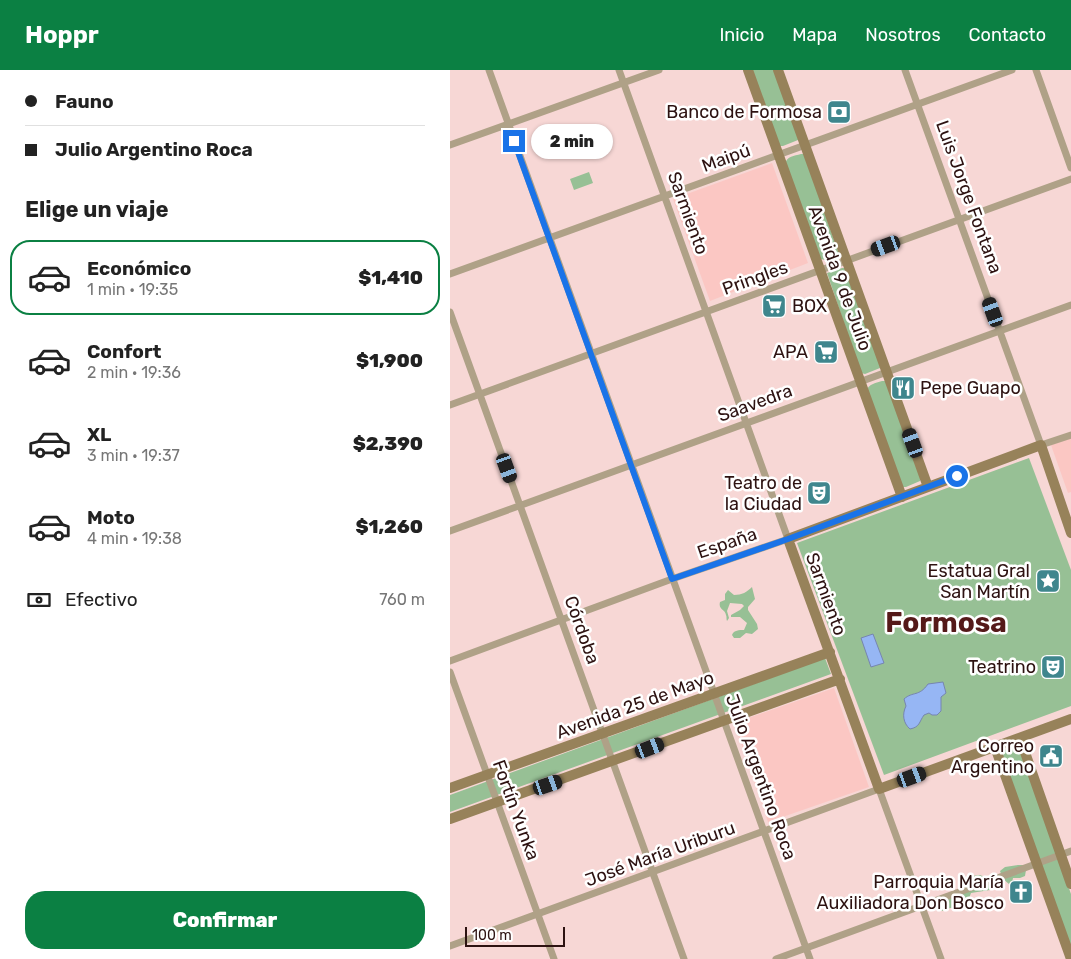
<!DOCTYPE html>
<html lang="es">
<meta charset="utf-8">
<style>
:root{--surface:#fff;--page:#f6f6f6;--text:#222;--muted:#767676;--line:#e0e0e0;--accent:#0b8043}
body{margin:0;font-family:Rubik,sans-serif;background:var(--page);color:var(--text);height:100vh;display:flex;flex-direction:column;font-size:19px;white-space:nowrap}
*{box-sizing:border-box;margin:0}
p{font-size:16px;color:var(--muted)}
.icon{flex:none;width:28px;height:28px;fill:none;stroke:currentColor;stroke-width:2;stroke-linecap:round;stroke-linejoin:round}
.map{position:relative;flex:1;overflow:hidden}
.side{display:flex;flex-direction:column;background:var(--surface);width:450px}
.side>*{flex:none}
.guide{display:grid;align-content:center;height:110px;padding:0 25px;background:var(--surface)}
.scale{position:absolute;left:15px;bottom:12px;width:100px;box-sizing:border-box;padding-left:5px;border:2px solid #2d1211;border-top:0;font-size:14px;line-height:18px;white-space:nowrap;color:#2d1211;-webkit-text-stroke:4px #fff;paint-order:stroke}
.end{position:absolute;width:22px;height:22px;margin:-11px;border:6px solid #1a73e8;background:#fff;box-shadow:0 0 0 2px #fff}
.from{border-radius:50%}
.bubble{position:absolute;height:35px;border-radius:18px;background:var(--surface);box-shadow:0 1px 4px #0004;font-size:16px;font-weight:800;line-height:35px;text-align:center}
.car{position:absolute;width:15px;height:30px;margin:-15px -8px;border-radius:6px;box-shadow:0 0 4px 1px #0007;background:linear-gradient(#222 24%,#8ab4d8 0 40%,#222 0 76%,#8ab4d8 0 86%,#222 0)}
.guide b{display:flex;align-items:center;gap:18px;height:48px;font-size:19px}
.guide b+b{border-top:1px solid var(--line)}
.guide i{width:12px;height:12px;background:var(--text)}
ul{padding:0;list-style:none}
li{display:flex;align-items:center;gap:15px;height:75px;margin:0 10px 8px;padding:0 15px;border:2px solid transparent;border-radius:20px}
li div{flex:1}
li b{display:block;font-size:19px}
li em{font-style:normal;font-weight:800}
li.on{border-color:var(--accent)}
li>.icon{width:45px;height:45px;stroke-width:1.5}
h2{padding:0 25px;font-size:22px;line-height:60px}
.pay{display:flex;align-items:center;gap:12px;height:55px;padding:0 25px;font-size:19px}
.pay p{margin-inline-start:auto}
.primary-button{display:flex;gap:10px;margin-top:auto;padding:10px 25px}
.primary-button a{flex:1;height:58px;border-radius:20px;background:var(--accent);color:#fff;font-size:20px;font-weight:800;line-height:58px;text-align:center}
header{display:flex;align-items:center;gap:30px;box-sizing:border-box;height:70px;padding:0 25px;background:var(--accent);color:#fff}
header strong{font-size:24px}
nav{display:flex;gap:28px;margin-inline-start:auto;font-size:18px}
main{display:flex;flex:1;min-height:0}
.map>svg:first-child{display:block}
</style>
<header>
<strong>Hoppr</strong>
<nav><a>Inicio</a><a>Mapa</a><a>Nosotros</a><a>Contacto</a></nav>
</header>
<main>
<section class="side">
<div class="guide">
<b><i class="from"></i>Fauno</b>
<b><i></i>Julio Argentino Roca</b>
</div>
<h2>Elige un viaje</h2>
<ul>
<li class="on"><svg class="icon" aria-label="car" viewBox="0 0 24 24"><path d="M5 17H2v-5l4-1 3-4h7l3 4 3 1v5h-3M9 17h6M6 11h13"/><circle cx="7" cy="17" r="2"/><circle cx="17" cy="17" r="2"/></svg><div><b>Económico</b><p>1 min · 19:35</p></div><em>$1,410</em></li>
<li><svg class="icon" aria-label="car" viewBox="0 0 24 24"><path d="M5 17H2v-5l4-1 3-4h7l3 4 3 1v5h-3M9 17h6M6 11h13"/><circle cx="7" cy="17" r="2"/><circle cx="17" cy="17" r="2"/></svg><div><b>Confort</b><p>2 min · 19:36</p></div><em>$1,900</em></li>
<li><svg class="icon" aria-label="car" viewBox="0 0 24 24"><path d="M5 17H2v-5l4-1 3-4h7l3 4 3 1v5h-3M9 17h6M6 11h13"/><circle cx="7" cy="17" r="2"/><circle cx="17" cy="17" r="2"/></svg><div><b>XL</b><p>3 min · 19:37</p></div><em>$2,390</em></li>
<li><svg class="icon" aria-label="car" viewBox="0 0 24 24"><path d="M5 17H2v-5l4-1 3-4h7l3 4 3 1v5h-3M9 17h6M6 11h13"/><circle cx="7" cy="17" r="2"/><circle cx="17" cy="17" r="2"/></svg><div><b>Moto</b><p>4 min · 19:38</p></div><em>$1,260</em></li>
</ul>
<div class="pay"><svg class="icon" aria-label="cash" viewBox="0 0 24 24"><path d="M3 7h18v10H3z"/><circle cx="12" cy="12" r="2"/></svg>Efectivo<p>760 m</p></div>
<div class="primary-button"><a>Confirmar</a></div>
</section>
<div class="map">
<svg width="621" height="889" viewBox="0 0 621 889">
<rect width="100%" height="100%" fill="#f7d7d5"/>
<path fill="#fbc7c3" d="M322 93 358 193 260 231 223 129Z
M621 368V422L618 423 601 375Z
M384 618 419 717 318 752 284 653Z"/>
<path fill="#97c095" d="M300 0H324L348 65V70L333 76H329Z
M351 84H354L389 184 375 190 371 189 335 94C337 86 344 86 351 84Z
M139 102 143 113 124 120 120 109Z
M392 198H395L430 293V298L415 304 411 303 377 203Z
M432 311H436L471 406 470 411 456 417H452L416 321C419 314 425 313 432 311Z
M579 388 621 500V636L434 705 347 473Z
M302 517 305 529 298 537V540L307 554 308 559 302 564 296 563 290 568H284L282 565C284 560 289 560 294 560L297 553 290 547H281V545L290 540 294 536 292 534 280 533 277 541 279 548 277 551C276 549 277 547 276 545 275 539 268 540 270 532L275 530V524L278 520 284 525C292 525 297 522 302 517Z
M375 588 381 604 0 742V725Z
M568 675 621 824V877L551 681Z
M568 795H573L576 800 575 806 570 808H563L562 813 559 814 553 809 550 801 555 797Z
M530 805C536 808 543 806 548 812L540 820 521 823 517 834 513 838H500L492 841 487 839 486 836H481L478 830 525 814V812L521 809 522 806Z"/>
<path fill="#96b6f4" stroke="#7685b0" d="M423 564 434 593 421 597 411 568Z
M493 612 496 623 491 627V641L487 645H482L479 643 474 645C469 652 470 657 460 659 453 653 452 644 456 636L454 629C463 621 469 627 478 614Z"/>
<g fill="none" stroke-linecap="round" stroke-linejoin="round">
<path stroke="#afa187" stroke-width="7" d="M39 0 360 889
M455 0 591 375 621 365
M586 0 621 98
M0 75 209 0
M0 204 562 0
M0 242 234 889
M0 335 621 109
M0 461 621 235
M0 591 222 509 338 469 169 0
M0 602 104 889
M0 876 429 719 491 889
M326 889 621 781"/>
<path stroke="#97825a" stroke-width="10" d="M298 0 452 427
M328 0 478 417
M621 463 591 375 338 469 429 719 621 649
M570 668 621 814
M545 677 621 889
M0 718 380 582
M0 749 390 609"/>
</g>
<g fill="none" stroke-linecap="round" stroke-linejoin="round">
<path stroke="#1a73e8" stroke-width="6" d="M64 71 222 509 338 469 507 406"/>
</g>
<defs>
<symbol id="bank-square" viewBox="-11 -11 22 22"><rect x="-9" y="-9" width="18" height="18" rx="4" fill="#3f868d" stroke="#fff"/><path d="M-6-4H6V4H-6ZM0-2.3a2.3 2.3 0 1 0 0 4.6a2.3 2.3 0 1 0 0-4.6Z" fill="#fff"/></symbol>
<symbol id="supermarket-square" viewBox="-11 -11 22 22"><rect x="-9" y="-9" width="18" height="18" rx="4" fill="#3f868d" stroke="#fff"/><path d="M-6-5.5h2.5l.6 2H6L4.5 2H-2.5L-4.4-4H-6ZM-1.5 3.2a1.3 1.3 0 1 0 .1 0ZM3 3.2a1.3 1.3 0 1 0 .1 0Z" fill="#fff"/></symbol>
<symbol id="restaurant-square" viewBox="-11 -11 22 22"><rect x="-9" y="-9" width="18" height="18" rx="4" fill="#3f868d" stroke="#fff"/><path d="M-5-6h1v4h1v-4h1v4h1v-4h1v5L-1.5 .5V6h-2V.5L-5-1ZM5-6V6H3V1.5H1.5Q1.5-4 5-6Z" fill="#fff"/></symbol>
<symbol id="theatre-square" viewBox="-11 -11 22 22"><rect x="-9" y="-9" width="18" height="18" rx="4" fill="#3f868d" stroke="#fff"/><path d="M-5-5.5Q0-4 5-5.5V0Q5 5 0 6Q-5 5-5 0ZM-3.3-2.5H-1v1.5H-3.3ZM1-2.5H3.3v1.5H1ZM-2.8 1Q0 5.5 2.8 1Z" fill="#fff"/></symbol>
<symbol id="sight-square" viewBox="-11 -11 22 22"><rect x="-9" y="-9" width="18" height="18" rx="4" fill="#3f868d" stroke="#fff"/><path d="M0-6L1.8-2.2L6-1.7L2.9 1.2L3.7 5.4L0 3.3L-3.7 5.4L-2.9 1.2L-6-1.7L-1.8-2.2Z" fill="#fff"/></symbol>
<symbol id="civic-square" viewBox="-11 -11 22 22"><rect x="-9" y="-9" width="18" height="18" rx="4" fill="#3f868d" stroke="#fff"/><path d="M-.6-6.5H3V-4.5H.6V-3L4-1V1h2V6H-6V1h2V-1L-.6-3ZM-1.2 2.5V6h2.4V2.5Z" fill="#fff"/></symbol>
<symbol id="church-square" viewBox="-11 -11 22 22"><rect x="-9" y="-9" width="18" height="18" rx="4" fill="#3f868d" stroke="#fff"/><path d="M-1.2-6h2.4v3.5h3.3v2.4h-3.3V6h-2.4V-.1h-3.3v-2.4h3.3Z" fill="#fff"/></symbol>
</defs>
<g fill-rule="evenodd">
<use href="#bank-square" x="375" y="28" width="28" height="28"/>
<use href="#supermarket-square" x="310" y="222" width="28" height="28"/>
<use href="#supermarket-square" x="362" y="268" width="28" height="28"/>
<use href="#restaurant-square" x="439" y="304" width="28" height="28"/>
<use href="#theatre-square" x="355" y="409" width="28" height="28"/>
<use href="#sight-square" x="584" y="497" width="28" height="28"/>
<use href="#theatre-square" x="589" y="583" width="28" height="28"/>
<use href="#civic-square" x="587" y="672" width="28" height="28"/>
<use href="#church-square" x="557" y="808" width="28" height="28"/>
</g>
<g text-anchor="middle" stroke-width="5" stroke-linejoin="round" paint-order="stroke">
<g font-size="18" fill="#2d1211" stroke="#fff" text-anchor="end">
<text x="372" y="48">Banco de Formosa</text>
<text x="342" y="242" text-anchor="start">BOX</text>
<text x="358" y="288">APA</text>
<text x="470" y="324" text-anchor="start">Pepe Guapo</text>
<text x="352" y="419">Teatro de<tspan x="352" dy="21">la Ciudad</tspan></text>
<text x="580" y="507">Estatua Gral<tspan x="580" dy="21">San Martín</tspan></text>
<text x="586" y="603">Teatrino</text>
<text x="584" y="682">Correo<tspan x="584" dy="21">Argentino</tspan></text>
<text x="554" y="818">Parroquia María<tspan x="554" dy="21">Auxiliadora Don Bosco</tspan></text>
</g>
<g font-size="18" fill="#2d1211" stroke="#fff">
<text transform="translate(276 88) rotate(-20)" y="6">Maipú</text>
<text transform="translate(519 127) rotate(70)" y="6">Luis Jorge Fontana</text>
<text transform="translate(238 143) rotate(70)" y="6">Sarmiento</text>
<text transform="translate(305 208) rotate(-20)" y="6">Pringles</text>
<text transform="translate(390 208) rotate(70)" y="6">Avenida 9 de Julio</text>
<text transform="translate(305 333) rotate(-20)" y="6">Saavedra</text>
<text transform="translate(277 473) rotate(-19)" y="6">España</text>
<text transform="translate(376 524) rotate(70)" y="6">Sarmiento</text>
<text transform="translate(132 560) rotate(70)" y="6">Córdoba</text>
<text transform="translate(185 635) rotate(-20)" y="6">Avenida 25 de Mayo</text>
<text transform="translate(311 707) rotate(70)" y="6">Julio Argentino Roca</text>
<text transform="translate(66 740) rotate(70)" y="6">Fortín Yunka</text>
<text transform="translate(210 784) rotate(-20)" y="6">José María Uriburu</text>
</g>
<g font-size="28" font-weight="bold" fill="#551919" stroke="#fff">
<text x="496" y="562">Formosa</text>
</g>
</g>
</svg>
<div class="scale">100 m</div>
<i class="end from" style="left:507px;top:406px"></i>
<i class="end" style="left:64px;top:71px"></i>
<div class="bubble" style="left:81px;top:54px;width:82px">2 min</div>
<i class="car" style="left:436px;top:176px;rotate:250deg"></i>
<i class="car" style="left:543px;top:242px;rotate:340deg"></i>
<i class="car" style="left:463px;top:373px;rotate:340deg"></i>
<i class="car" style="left:57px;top:398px;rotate:160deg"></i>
<i class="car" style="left:200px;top:678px;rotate:69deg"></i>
<i class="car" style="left:462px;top:707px;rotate:70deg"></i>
<i class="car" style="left:98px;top:715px;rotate:71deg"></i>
</div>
</main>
